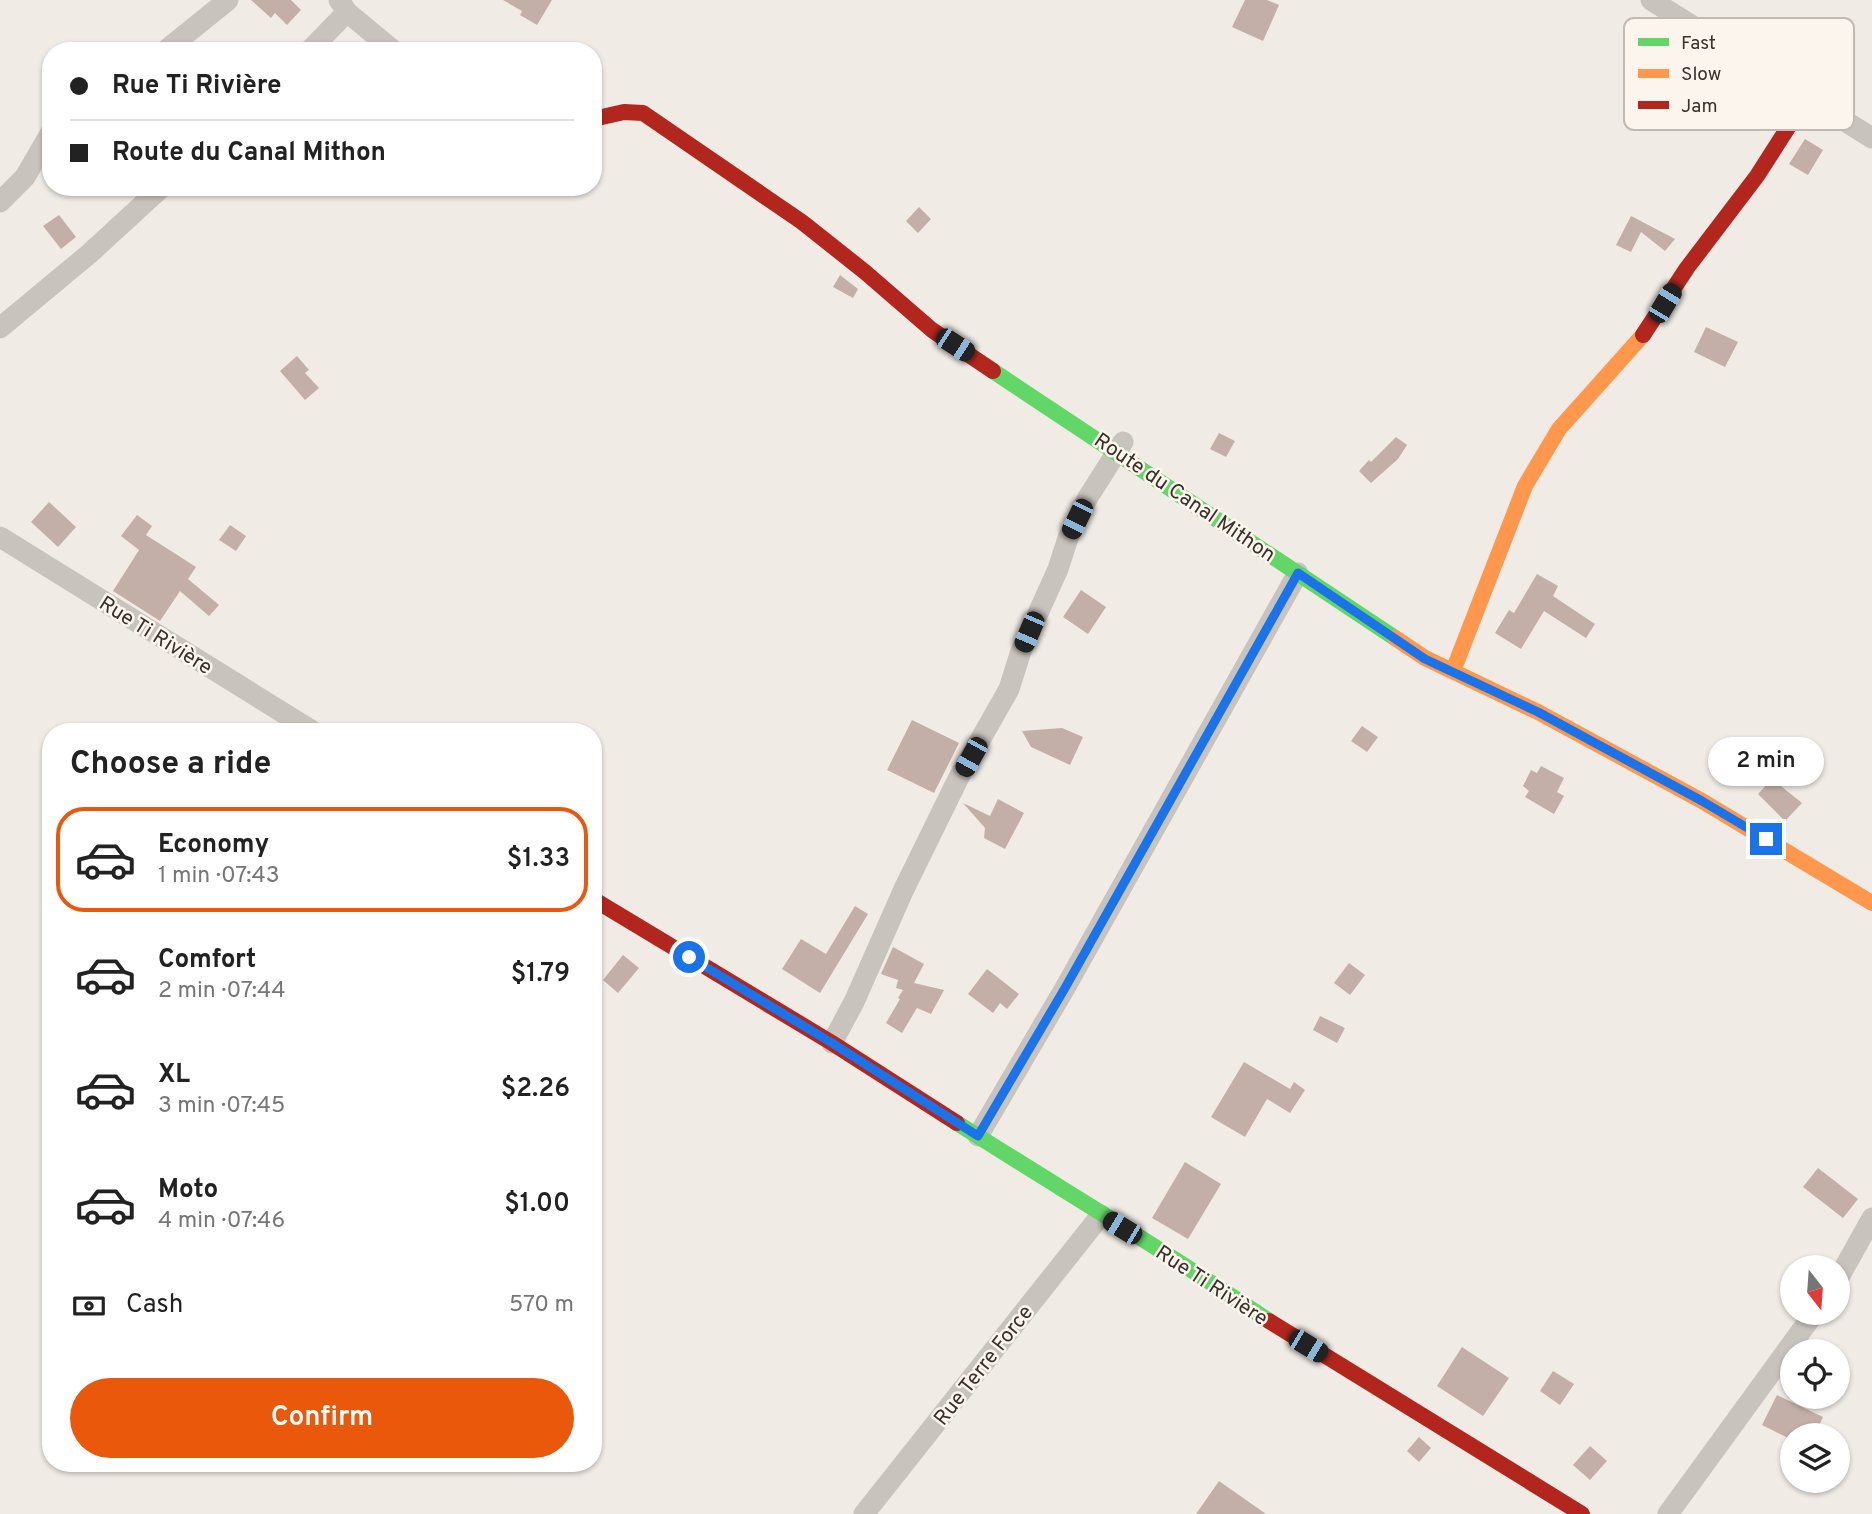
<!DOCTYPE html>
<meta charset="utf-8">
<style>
:root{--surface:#fff;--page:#f6f6f6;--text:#222;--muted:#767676;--line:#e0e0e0;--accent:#ea580c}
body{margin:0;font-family:Overpass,sans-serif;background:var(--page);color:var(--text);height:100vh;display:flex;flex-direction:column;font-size:26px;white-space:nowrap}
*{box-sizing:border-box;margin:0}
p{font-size:23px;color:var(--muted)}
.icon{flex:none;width:38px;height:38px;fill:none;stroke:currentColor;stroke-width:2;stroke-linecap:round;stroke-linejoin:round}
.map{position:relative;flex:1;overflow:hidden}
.panel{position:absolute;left:42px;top:723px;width:560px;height:749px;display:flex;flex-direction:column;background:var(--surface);border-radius:28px;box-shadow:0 2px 5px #0004}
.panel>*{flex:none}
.banner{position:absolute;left:42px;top:42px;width:560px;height:154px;border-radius:28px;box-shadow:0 2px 5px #0004;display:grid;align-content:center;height:154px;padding:0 28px;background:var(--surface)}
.needle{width:46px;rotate:163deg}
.tools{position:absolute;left:1780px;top:1255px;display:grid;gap:14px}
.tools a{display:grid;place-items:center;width:70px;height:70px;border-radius:50%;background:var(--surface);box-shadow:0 2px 5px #0004;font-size:35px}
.end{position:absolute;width:32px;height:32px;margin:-16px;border:9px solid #1a73e8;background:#fff;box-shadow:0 0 0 4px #fff}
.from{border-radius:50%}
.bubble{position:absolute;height:49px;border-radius:24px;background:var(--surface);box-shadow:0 2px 5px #0004;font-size:23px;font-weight:600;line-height:49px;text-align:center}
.car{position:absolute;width:21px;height:42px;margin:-21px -10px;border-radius:9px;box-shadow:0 0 5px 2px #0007;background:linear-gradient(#222 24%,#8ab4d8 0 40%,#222 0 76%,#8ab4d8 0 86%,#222 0)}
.banner b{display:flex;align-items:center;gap:24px;height:66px;font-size:26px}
.banner b+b{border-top:2px solid var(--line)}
.banner i{width:18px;height:18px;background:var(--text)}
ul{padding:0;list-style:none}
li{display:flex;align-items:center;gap:21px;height:105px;margin:0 14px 10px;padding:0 14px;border:4px solid transparent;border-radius:28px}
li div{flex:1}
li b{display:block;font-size:26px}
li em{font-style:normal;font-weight:600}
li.selected{border-color:var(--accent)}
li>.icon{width:63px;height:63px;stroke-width:1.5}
h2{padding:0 28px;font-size:32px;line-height:84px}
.pay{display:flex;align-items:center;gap:18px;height:77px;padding:0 28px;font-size:26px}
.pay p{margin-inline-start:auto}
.button{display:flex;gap:14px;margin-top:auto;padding:14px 28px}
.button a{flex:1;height:80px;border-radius:42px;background:var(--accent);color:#fff;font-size:28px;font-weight:600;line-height:80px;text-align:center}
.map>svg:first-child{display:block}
</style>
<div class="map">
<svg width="1872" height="1514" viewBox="0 0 1872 1514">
<rect width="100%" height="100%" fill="#f0ebe5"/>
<path fill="#c3afa7" d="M251 0H291L301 10 287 25 275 13 271 18Z
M503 0H552L537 25 520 15 522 11Z
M1245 0H1267L1279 5 1263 41 1232 27Z
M1805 139 1823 150 1808 175 1789 164Z
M919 207 931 219 918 233 906 221Z
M59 215 76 237 61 249 43 226Z
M1631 216 1635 218 1675 239 1665 251 1641 232 1631 252 1616 245Z
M840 275 858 289 853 298 833 287Z
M1706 327 1738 342 1725 367 1694 352Z
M297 356 309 370 305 373 319 388 305 400 280 371Z
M1219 433 1235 441 1226 457 1210 449Z
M1396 437 1407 445 1398 459 1371 483 1359 471 1369 460 1371 462Z
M49 502 76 527 58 547 31 522Z
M137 515 152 526 146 535 196 567 188 579 219 605 209 616 180 591 160 621 113 591 139 550 121 536Z
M230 525 246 536 236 551 219 540Z
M1537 574 1558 586 1553 596 1595 624 1586 638 1544 611 1521 649 1495 633 1509 610 1514 613Z
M1081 590 1106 607 1088 634 1063 617Z
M912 720 959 743 934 793 887 770Z
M1362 726 1378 737 1367 752 1351 741Z
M1062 728 1083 737 1070 765 1031 747 1022 731Z
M1541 766 1564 778 1557 792 1564 796 1554 814 1525 797 1529 791 1523 786 1531 770 1537 773Z
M1772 779 1802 803 1785 821 1758 794Z
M998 799 1024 813 1005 849 984 838 985 828 963 803 990 816Z
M855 906 868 914 820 993 782 969 801 939 826 954Z
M893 947 924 964 914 983 944 990 931 1014 917 1008 902 1033 886 1023 900 999 898 998 903 990 896 988 898 980 881 974Z
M623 955 639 968 618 993 603 980Z
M1349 963 1365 975 1350 995 1334 983Z
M987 969 1019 994 1007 1009 1000 1003 993 1013 968 994Z
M1320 1016 1345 1028 1337 1043 1313 1030Z
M1244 1062 1290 1089 1294 1082 1305 1090 1290 1113 1267 1099 1245 1137 1211 1117Z
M1185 1162 1221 1184 1188 1239 1152 1218Z
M1818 1168 1858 1199 1843 1218 1803 1187Z
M1462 1347 1509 1378 1483 1416 1437 1386Z
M1553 1371 1574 1384 1560 1405 1540 1391Z
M1777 1395 1823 1417 1815 1435H1792V1440L1762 1425Z
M1419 1437 1431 1448 1419 1462 1407 1451Z
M1590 1446 1607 1461 1590 1480 1573 1465Z
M1219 1481 1266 1514H1196Z"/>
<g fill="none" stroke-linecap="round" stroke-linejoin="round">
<path stroke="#c9c3be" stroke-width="21" d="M339 0 347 12 394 51
M1651 0 1872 138
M165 51 228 0
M309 51 347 12
M0 202 25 177 51 132
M0 328 89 254 162 187
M0 537 314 732
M832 1043 854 1002 904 889 958 779 1009 689 1021 651 1058 569 1068 538 1087 499 1123 442
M978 1136 1065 988 1298 573
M1838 1279 1872 1218
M864 1514 1101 1215
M1668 1514 1815 1312"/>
<path stroke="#63d668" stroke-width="16" d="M993 371 1395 638
M957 1123C1061 1189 1167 1252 1269 1321"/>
<path stroke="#ff974d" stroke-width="16" d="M1395 638 1425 658 1538 712 1702 801 1872 903
M1453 671 1525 486 1559 429 1643 335"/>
<path stroke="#b3261e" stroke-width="16" d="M593 119 624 112 643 113 802 222 865 272 932 330 993 371
M1643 335 1687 268 1757 176 1807 98
M593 899 832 1043 957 1123
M1269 1321 1582 1514"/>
</g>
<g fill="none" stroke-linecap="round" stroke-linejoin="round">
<path stroke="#1a73e8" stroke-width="9" d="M689 957 832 1043 978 1136 1065 988 1298 573 1425 659 1538 712 1702 801 1766 839"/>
</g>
<g text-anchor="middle" stroke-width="5" stroke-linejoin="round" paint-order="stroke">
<g font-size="21" fill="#3b302b" stroke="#fbf5ee">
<text transform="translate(1185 497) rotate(34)" y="7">Route du Canal Mithon</text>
<text transform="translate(156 635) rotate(32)" y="7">Rue Ti Rivière</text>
<text transform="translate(1212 1285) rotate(33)" y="7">Rue Ti Rivière</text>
<text transform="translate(983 1365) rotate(-52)" y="7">Rue Terre Force</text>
</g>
</g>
<rect x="1624" y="18" width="230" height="112" rx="10" fill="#fbf5ee" stroke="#c1bab4" stroke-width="2"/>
<rect x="1638" y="38" width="31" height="8" fill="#63d668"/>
<rect x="1638" y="69" width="31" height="9" fill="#ff974d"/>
<rect x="1638" y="101" width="31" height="8" fill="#b3261e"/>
<g font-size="19" fill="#3b302b">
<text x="1681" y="49">Fast</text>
<text x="1681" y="80">Slow</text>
<text x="1681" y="112">Jam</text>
</g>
</svg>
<div class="tools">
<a><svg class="needle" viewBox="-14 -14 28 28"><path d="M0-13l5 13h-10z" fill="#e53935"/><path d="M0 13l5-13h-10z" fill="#767676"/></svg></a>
<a><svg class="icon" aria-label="locate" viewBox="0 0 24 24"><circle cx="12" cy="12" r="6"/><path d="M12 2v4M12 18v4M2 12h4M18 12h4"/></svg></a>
<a><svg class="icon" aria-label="layers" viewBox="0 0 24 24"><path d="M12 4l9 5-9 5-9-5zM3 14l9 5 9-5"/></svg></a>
</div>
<i class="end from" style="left:689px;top:957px"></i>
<i class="end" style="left:1766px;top:839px"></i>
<div class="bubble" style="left:1708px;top:737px;width:116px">2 min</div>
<i class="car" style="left:1665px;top:303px;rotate:31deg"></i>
<i class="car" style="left:955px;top:345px;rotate:123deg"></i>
<i class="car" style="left:1077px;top:519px;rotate:206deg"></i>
<i class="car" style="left:1029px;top:632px;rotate:203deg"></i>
<i class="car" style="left:971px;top:757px;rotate:209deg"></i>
<i class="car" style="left:1122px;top:1228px;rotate:301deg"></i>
<i class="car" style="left:1308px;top:1346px;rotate:121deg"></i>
<div class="banner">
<b><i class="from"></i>Rue Ti Rivière</b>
<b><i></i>Route du Canal Mithon</b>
</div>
<section class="panel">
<h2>Choose a ride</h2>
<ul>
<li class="selected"><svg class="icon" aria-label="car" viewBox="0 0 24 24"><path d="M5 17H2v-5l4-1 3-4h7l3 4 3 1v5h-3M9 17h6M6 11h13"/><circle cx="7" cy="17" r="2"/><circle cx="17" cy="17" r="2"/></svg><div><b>Economy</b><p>1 min · 07:43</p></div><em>$1.33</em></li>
<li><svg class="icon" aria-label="car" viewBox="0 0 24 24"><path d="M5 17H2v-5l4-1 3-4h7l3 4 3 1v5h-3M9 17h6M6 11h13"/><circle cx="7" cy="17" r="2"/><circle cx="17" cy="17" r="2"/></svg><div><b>Comfort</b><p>2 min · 07:44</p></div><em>$1.79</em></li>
<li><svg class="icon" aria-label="car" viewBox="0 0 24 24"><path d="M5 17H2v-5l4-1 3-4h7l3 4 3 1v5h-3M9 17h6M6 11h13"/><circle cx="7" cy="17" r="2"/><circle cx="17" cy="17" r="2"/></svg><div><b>XL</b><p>3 min · 07:45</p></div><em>$2.26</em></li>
<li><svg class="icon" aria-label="car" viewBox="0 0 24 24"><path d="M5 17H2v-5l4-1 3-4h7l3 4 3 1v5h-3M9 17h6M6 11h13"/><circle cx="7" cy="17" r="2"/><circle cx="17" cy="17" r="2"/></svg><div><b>Moto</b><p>4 min · 07:46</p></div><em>$1.00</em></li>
</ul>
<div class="pay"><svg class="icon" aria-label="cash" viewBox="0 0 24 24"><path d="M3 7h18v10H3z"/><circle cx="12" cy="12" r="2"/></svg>Cash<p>570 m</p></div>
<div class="button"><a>Confirm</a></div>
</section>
</div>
